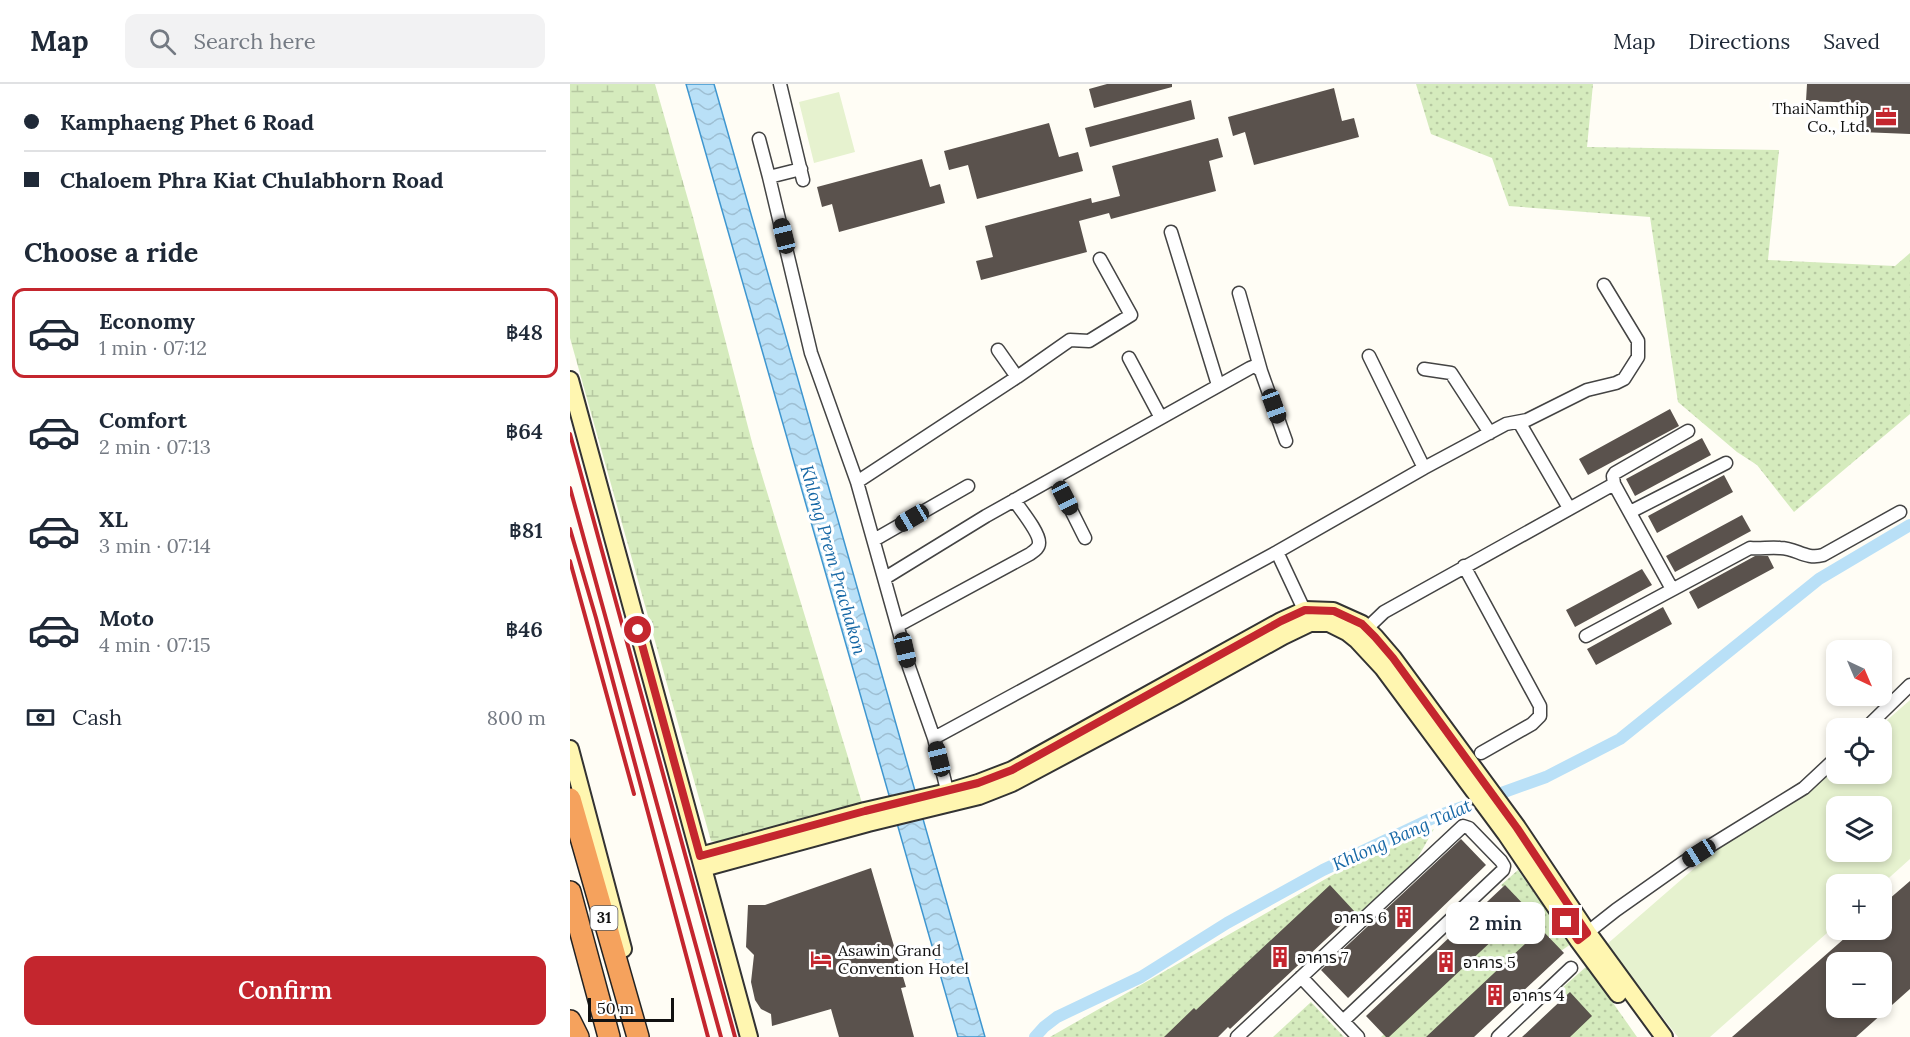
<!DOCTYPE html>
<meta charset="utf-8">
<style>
:root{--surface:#fff;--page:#f2f2f3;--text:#1f2937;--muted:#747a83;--line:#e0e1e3;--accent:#c4262e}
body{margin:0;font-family:Lora,"Noto Sans Thai",serif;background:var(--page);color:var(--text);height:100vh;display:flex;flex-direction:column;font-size:22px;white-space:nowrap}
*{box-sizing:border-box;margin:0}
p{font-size:20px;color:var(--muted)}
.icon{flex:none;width:33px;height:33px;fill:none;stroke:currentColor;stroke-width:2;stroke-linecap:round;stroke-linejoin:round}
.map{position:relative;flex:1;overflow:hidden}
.sheet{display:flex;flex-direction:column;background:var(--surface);width:570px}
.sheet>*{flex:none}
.banner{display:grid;align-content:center;height:132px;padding:0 24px;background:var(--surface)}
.needle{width:39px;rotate:136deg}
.tools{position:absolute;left:1256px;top:556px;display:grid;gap:12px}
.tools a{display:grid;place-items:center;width:66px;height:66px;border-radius:12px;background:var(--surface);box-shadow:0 3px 9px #0003;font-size:30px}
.scale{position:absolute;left:18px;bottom:15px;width:86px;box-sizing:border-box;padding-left:6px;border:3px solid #111;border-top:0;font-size:16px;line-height:21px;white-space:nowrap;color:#111;-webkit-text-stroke:4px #fff;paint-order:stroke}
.end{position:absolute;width:27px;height:27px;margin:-14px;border:8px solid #c4262e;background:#fff;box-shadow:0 0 0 3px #fff}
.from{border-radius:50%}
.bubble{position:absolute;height:42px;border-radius:12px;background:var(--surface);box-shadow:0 3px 9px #0003;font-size:20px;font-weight:600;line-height:42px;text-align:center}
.car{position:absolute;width:18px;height:36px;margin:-18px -9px;border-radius:8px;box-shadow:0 0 4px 2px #0007;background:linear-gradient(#222 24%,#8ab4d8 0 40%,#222 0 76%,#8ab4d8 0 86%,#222 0)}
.banner b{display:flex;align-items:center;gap:21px;height:57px;font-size:22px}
.banner b+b{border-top:2px solid var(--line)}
.banner i{width:15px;height:15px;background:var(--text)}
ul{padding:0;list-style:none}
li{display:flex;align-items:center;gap:18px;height:90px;margin:0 12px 9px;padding:0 12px;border:3px solid transparent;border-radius:12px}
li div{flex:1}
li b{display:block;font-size:22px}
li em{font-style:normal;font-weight:600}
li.on{border-color:var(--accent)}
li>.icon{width:54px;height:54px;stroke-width:1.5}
h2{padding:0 24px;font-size:27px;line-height:72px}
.pay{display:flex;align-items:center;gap:15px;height:66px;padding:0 24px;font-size:22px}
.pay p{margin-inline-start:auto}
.primary-button{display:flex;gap:12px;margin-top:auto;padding:12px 24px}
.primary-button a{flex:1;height:69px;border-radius:12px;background:var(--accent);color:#fff;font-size:24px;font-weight:600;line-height:69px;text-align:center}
header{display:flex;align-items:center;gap:36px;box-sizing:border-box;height:84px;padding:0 30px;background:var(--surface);border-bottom:2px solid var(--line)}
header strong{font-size:28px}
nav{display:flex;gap:33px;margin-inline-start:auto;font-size:21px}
.search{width:420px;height:54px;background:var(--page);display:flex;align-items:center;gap:15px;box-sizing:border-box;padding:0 21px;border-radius:12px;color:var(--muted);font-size:22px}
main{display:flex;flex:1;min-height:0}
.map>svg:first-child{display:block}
</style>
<header>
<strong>Map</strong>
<div class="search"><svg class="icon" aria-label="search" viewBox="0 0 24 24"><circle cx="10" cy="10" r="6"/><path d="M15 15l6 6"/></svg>Search here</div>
<nav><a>Map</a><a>Directions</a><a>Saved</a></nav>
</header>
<main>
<section class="sheet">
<div class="banner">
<b><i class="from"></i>Kamphaeng Phet 6 Road</b>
<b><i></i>Chaloem Phra Kiat Chulabhorn Road</b>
</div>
<h2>Choose a ride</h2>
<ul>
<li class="on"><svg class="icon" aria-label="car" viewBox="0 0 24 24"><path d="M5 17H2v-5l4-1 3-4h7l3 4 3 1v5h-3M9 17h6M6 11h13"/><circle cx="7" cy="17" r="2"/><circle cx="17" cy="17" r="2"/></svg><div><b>Economy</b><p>1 min · 07:12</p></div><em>฿48</em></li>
<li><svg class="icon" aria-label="car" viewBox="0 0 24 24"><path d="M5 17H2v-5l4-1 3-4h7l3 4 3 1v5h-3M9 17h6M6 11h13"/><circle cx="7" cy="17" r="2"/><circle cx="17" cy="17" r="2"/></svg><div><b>Comfort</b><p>2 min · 07:13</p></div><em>฿64</em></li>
<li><svg class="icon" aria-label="car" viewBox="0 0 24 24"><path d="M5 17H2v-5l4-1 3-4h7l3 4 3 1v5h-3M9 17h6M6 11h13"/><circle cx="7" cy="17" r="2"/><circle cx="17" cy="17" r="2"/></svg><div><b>XL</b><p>3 min · 07:14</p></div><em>฿81</em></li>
<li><svg class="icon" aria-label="car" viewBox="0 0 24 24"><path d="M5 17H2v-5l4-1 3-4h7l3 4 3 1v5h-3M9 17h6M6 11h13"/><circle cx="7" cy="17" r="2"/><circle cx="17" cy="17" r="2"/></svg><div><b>Moto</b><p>4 min · 07:15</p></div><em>฿46</em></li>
</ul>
<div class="pay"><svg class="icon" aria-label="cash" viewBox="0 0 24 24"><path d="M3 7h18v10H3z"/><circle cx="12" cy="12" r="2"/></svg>Cash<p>800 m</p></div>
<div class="primary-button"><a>Confirm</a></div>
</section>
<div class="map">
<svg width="1340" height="953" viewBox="0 0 1340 953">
<defs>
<pattern id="green-dots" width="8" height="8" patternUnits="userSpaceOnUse" patternTransform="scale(1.5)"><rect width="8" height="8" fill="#d5ebbd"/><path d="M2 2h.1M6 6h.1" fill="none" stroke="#b6c8a1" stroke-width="1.8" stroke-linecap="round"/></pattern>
<pattern id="wetland-marsh" width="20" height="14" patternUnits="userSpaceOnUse" patternTransform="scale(1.5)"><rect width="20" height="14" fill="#d5ebbd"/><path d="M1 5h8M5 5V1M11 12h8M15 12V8" fill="none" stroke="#b6c8a1"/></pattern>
<pattern id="water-waves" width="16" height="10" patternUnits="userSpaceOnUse" patternTransform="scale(1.5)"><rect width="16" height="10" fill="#b9e0f7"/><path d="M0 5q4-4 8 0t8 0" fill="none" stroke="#9ebfd3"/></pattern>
</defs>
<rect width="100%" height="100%" fill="#fffdf5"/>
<path fill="url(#green-dots)" d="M846 0H1023L1017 63 1209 66 1198 176 1325 182 1340 169V330L1224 428 1187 381 1167 368 1108 318 1080 133 939 122 922 74 861 50Z
M864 745 843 782 776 841 751 816 602 953H480L766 789Z
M948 786 1001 860 864 953H811L948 819 931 801Z
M1017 882 1067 953H992L1015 931 991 905Z
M741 918 774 953H703Z"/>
<path fill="url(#wetland-marsh)" d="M0 0H85L123 133 183 362 292 719 150 759 141 757 0 254Z"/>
<path fill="#e6f2cf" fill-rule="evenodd" d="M269 8 285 68 244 79 229 18Z
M1340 616V775L1311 801H1266V841L1140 953H1108L1036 861 1150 762 1266 681V690H1311V645H1307ZM1266 723H1311V768H1266Z"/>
<path fill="url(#water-waves)" stroke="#3f96cf" stroke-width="1.5" d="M116 0H144L415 953H388Z"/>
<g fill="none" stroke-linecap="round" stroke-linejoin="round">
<path stroke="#b9e0f7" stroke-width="12" d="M465 953 474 943 487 933 571 893 657 839 753 786 865 733 976 693 1050 655 1249 495 1340 441"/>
</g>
<path fill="#5a524d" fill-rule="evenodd" d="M537 0H602V3L524 24 519 5Z
M1237 0H1340V50L1291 48 1292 19 1236 17Z
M764 4 772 37 784 34 789 53 684 81 675 48 663 52 658 33Z
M621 16 625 35 520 63 515 44Z
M479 39 489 73 508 68 513 87 407 115 398 81 379 86 374 67Z
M648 54 653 73 639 77 646 107 541 135 539 129 509 137 517 168 411 196 406 177 423 173 415 142 521 114 522 119 550 112 542 82Z
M352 75 360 103 370 100 375 119 269 148 262 120 252 123 247 103Z
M1100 325 1109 342 1018 391 1009 375Z
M1132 354 1141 371 1065 412 1056 395Z
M1154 391 1163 408 1087 449 1078 432Z
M1172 431 1181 447 1105 488 1096 472Z
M1185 472H1198L1204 484 1128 525 1119 508Z
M1072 485 1082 501 1005 543 996 526Z
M1093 523 1102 540 1026 581 1017 565Z
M891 755 916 781 778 914 751 886Z
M301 784 336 903 331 904 344 953H269L261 925 202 942 201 930 191 925 185 916 181 898 184 871 176 863 178 821H195Z
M1340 797V905L1286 953H1162L1284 846H1311V822ZM1266 879H1311V924H1266Z
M760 801 785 828 660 945 658 943 648 953H594L624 924 626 926Z
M935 801 957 824 819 953H816L796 932Z
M971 845 994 869 904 953H856Z
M1000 908 1022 932 1000 953H952Z"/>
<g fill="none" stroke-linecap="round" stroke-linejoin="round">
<defs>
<path id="street" d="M210 0 233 96
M189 55 199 93
M231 85 199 93 241 269 287 398 339 583 364 654 379 714
M601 148 648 301
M669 209 691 287
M428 266 447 293
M799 272 854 384
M559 274 591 334
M854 285 881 289 920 349
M949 338 999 424
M485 394 515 454
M287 398 447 293 500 256 519 257 561 231 530 175
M1044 400 1043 392 1045 389 1118 347
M1060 428 1156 379
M304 456 398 402
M707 468 737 532
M894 482 970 622V632L962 640 911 669
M315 494 416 432 680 284 685 282 691 287 716 357
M329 541 460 470C464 467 469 464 469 459 470 449 450 425 444 416
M791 550 814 528 1044 400 1102 505
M1016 552 1180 464C1190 465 1200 463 1210 464 1227 464 1235 476 1253 471L1330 428
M1295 645 1340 601
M364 654 707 468 854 384 936 340 957 336 1017 306 1046 299 1054 295 1068 273V257L1034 201
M1013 852 1046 826 1114 778 1234 704 1266 674
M731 893 788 953
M667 953 893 742 899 744 931 777 934 782 933 786 773 937
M928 953 1001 884"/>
<path id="secondary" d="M0 296 179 953
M0 665 53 865
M130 772 295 727 378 708 408 699 442 686 711 537 735 526 763 527 792 540 805 553 823 574 947 743 1018 849 1094 953
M133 784 298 739 409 712 442 699 607 611 713 552 740 539H759L777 548 787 556 813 584 936 750 1008 856 1048 910"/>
<path id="highway" d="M0 715 68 953
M0 808 39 953
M0 937 8 953"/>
</defs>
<use href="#street" stroke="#444" stroke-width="15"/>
<use href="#secondary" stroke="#333" stroke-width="20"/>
<use href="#highway" stroke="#222" stroke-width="24"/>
<use href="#street" stroke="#fff" stroke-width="12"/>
<use href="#secondary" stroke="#fff6b0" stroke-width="16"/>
<use href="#highway" stroke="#f5a25d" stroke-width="21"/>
<path stroke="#c4262e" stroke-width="4" d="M0 350 165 953
M0 404 151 953
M0 445 26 534 138 953
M0 477 64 710"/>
</g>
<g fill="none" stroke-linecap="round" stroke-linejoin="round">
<path stroke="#c4262e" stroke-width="8" d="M68 546 130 772 295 727 408 699 442 686 711 537 735 526 764 527 792 540 805 553 823 574 947 744 1017 849 1008 856 996 838"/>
</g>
<defs>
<symbol id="office-bare" viewBox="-9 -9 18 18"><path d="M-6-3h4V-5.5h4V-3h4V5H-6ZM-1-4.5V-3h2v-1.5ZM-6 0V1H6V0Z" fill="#c4262e" stroke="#fff" stroke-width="2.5" paint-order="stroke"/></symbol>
<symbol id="building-bare" viewBox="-9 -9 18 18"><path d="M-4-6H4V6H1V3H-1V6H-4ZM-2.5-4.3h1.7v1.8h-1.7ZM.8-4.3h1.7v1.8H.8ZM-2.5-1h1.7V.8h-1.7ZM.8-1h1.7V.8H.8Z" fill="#c4262e" stroke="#fff" stroke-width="2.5" paint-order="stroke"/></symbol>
<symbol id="hotel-bare" viewBox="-9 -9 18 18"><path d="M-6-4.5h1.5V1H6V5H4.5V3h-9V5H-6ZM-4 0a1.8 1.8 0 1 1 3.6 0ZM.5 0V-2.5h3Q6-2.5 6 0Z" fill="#c4262e" stroke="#fff" stroke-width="2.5" paint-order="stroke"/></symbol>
</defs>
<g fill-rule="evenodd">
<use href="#office-bare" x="1301" y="18" width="30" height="30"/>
<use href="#building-bare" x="819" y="818" width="30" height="30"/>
<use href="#building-bare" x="695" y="858" width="30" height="30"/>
<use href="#hotel-bare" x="236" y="860" width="30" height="30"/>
<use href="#building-bare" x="861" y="863" width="30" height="30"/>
<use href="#building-bare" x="910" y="896" width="30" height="30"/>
</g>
<g text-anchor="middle" stroke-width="6" stroke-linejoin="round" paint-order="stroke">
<rect fill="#fff" stroke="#585858" stroke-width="1.5" x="20.5" y="822" width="27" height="24" rx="4.5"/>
<g font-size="15" font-weight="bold" fill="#111">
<text x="34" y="839">31</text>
</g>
<g font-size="16" fill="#111" stroke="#fff" text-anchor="start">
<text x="1299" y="30" text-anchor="end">ThaiNamthip<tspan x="1299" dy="18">Co., Ltd.</tspan></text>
<text x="817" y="839" text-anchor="end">อาคาร 6</text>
<text x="268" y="872">Asawin Grand<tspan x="268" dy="18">Convention Hotel</tspan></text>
<text x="727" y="879">อาคาร 7</text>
<text x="893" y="884">อาคาร 5</text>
<text x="942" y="917">อาคาร 4</text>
</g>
<g font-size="18" font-style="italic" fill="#1768a6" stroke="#fff">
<text transform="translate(263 476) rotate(74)" y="6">Khlong Prem Prachakon</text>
<text transform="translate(832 751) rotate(-24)" y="6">Khlong Bang Talat</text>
</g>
</g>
</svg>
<div class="tools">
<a><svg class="needle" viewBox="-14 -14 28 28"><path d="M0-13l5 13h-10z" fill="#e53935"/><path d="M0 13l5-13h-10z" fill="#747a83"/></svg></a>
<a><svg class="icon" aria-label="locate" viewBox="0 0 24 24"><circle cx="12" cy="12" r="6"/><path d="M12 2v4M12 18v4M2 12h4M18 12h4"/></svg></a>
<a><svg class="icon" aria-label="layers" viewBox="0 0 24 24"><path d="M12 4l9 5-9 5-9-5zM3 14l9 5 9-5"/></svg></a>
<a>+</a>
<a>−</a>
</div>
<div class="scale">50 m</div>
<i class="end from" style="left:68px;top:546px"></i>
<i class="end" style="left:996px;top:838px"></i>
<div class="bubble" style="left:876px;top:818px;width:99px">2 min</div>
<i class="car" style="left:214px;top:152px;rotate:346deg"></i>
<i class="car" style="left:704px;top:322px;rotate:160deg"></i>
<i class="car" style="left:495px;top:414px;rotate:153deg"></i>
<i class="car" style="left:342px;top:434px;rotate:240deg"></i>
<i class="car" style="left:335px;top:566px;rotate:167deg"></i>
<i class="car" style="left:369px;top:675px;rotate:346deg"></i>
<i class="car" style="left:1129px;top:769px;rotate:238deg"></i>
</div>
</main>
